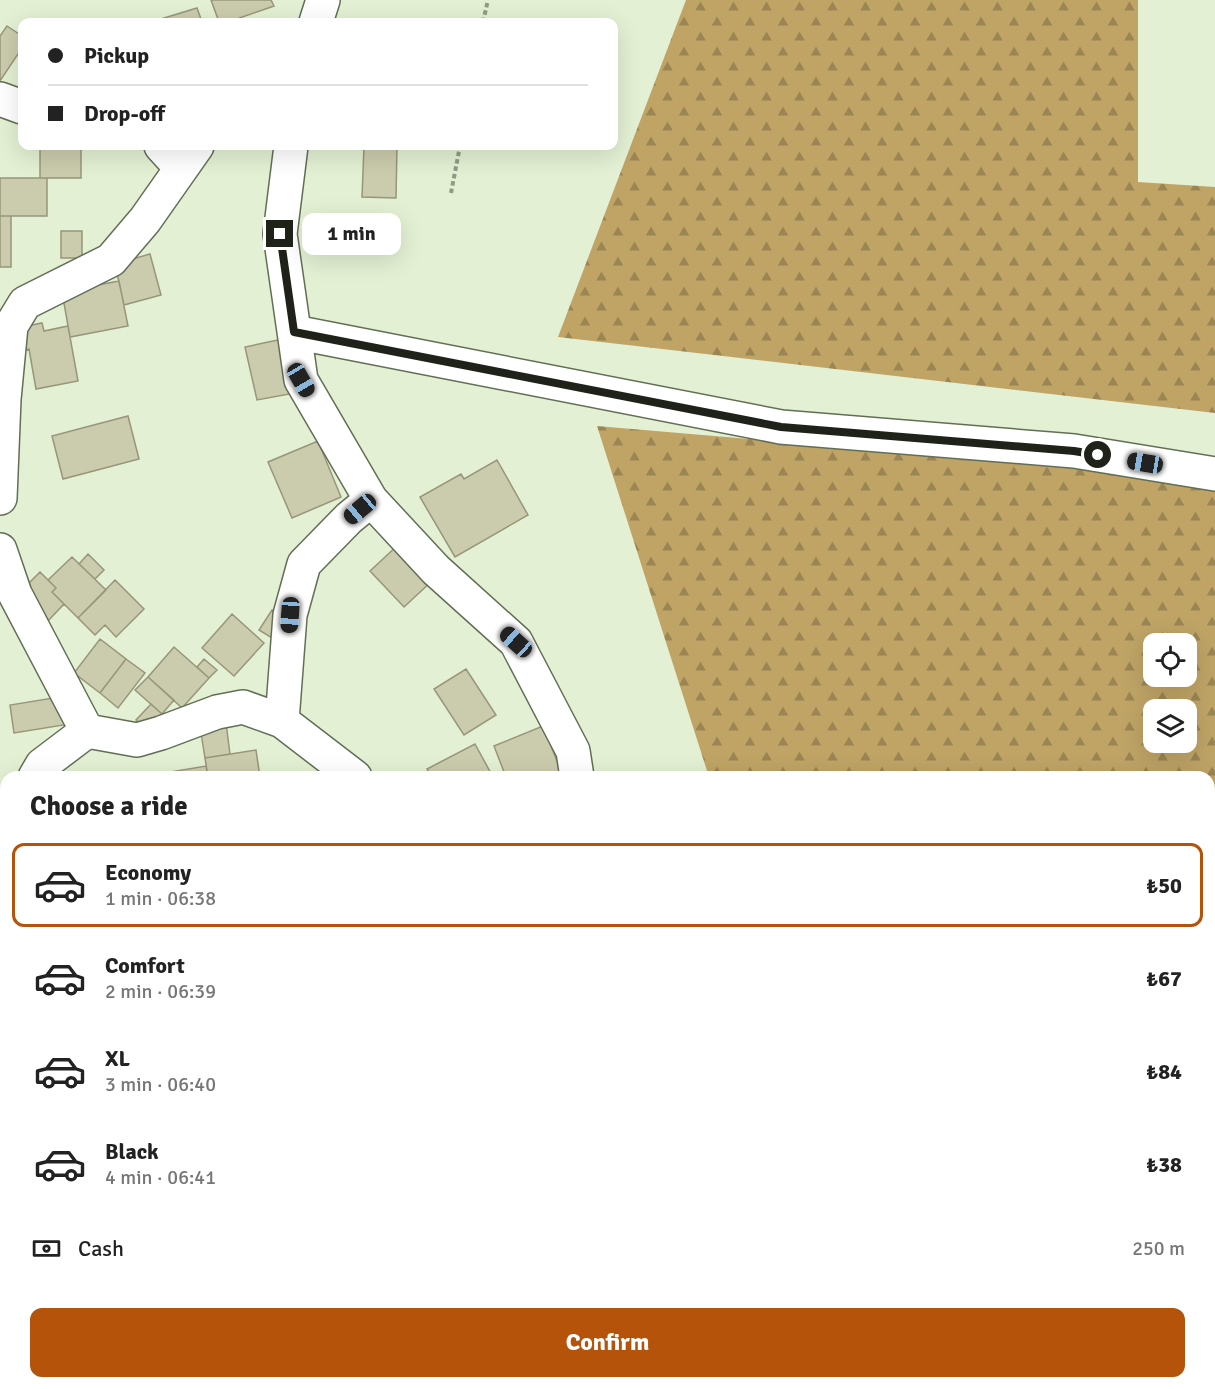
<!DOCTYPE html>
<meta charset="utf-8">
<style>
:root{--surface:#fff;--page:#f2f2f2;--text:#222;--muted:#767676;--line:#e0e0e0;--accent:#b45309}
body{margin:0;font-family:Signika,sans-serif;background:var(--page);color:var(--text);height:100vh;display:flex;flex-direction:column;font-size:22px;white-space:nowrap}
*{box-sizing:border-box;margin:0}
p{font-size:20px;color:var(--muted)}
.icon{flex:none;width:33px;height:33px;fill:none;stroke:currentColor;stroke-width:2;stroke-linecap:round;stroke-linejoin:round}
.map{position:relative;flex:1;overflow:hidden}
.panel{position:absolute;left:0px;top:771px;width:1215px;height:618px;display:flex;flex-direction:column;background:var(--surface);border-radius:18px 18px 0 0;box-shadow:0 6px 24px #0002}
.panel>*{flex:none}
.top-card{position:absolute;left:18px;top:18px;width:600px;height:132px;border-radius:12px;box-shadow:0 6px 24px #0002;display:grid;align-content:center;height:132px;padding:0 30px;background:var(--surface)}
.buttons{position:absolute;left:1143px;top:633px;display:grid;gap:12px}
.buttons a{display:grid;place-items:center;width:54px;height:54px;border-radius:12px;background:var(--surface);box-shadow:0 6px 24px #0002;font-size:30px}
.end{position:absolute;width:27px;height:27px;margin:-14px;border:8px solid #1e2218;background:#fff;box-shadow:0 0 0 3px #fff}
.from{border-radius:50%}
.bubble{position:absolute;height:42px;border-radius:12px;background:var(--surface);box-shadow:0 6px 24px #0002;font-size:20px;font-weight:800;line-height:42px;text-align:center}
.car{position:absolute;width:18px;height:36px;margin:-18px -9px;border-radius:8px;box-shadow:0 0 4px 2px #0007;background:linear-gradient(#222 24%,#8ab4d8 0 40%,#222 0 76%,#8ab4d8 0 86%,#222 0)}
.top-card b{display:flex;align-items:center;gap:21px;height:57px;font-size:22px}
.top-card b+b{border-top:2px solid var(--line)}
.top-card i{width:15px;height:15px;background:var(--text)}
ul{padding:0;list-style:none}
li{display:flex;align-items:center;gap:18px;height:84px;margin:0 12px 9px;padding:0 18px;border:3px solid transparent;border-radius:12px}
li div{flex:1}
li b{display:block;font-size:22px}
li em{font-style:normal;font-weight:800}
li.selected{border-color:var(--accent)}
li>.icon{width:54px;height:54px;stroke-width:1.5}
h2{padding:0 30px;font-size:27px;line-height:72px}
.pay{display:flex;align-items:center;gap:15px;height:66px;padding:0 30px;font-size:22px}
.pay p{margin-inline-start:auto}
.button{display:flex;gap:12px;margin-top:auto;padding:12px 30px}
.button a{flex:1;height:69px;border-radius:12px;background:var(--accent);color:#fff;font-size:24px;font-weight:800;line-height:69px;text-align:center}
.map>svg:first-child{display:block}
</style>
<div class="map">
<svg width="1215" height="1389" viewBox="0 0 1215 1389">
<defs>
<pattern id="forest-firs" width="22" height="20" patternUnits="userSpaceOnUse" patternTransform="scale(1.5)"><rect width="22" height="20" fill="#bfa466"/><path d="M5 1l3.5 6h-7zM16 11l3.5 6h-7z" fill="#9b8553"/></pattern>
</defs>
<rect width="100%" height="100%" fill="#e3f0d3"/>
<path fill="url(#forest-firs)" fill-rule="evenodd" d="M686 0H1138V182L1215 187V413L558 337Z
M597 426 1215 479V910L1209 915V777H709ZM1154 644H1186V676H1154ZM1154 710H1186V742H1154Z
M1215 1074V1389H829L836 1383H1209V1078Z
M493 1383H790L785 1389H490Z"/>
<path fill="#cbcbad" stroke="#97967a" stroke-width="1.5" d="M211 0H271L274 6 228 22H219Z
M197 8 202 22H151Z
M7 26 22 36V48L0 81V36Z
M40 146H81V178H40Z
M364 146H397L396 198 362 197Z
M0 178H47V216H0Z
M0 216H11V267H0Z
M61 231H82V258H61Z
M150 254 161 295 124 305 115 264Z
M119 281 128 326 70 337 62 292Z
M42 323 44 331 68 326 78 381 36 389 29 349 26 350 22 327Z
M283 339 295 393 257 400 245 347Z
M128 416 139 459 63 479 52 436Z
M318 441 341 497 292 518 268 462Z
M497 460 528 515 455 557 420 497 461 474 464 479Z
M399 544 433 580 404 607 370 571Z
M88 554 104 570 95 579 79 564Z
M72 557 106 590 78 618 52 592 56 588 48 580Z
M40 572 56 588 52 592 64 604 46 623 26 586Z
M115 580 144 609 116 637 105 625 95 635 78 618Z
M272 610 285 618 272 638 259 630Z
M232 614 264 643 234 676 202 648Z
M100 639 126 659 100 693 74 673Z
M174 647 209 678 182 708 148 677Z
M126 659 145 673 118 708 100 693Z
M204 659 217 670 209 678 197 667Z
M466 669 496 715 464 735 434 689Z
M148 677 174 700 162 714 135 690Z
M65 696 70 724 14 733 10 705Z
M151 704 162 714 147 729 136 720Z
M226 723 230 754 205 758 200 727Z
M543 726 563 776 506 777 494 746Z
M475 744 493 777H432L427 769Z
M256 750 260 777H208L205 758Z
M206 766 208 777H165L164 773Z"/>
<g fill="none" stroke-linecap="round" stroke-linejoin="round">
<defs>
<path id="minor" d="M316 22 323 0
M0 99 22 107
M161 146 181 168
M291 146 280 234 301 380 371 500 436 570 516 642 573 751 577 777
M294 332 781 427 1074 451 1215 474
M0 498 4 399 11 326 25 303 111 260 145 220 197 146
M0 550 15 594 87 731
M35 777 42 765 87 731 137 740 161 733 217 712 243 707 282 721
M355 777 282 721 290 615 304 564 349 518 371 500
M1209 1065 1215 1061
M772 1383 776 1389
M827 1389 834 1383"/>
</defs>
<use href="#minor" stroke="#626e55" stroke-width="36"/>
<path stroke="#919a85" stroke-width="4" stroke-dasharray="4.5 3" stroke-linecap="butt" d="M483 22 488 0
M451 193 460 146
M369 1383 377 1389"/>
<use href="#minor" stroke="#fff" stroke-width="33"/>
</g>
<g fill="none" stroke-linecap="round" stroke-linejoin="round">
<path stroke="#1e2218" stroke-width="8" d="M280 234 294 332 781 427 1074 451 1098 455"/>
</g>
</svg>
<div class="buttons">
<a><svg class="icon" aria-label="locate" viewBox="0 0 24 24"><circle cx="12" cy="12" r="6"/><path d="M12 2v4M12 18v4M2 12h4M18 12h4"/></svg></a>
<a><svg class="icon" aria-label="layers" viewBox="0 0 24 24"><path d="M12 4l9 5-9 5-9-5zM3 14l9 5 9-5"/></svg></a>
</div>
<i class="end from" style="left:1098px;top:455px"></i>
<i class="end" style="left:280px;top:234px"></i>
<div class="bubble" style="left:302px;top:213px;width:99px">1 min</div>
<i class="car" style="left:301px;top:380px;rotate:150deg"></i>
<i class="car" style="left:1145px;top:463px;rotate:279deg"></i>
<i class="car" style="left:360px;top:509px;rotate:230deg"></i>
<i class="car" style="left:290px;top:615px;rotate:184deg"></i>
<i class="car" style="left:516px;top:642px;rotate:312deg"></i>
<div class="top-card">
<b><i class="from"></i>Pickup</b>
<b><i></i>Drop-off</b>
</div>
<section class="panel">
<h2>Choose a ride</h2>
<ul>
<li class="selected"><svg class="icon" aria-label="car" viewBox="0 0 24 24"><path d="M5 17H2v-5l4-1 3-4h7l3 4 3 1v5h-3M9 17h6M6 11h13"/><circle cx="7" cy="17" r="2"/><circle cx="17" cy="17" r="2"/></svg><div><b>Economy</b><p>1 min · 06:38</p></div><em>₺50</em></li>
<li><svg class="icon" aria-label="car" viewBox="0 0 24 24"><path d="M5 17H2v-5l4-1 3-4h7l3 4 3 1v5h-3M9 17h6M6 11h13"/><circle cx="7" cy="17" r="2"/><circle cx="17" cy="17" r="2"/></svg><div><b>Comfort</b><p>2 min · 06:39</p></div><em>₺67</em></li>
<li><svg class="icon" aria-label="car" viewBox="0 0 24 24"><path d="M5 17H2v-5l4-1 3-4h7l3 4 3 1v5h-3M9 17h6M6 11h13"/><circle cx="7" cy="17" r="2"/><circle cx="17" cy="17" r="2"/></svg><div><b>XL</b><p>3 min · 06:40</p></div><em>₺84</em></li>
<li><svg class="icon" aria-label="car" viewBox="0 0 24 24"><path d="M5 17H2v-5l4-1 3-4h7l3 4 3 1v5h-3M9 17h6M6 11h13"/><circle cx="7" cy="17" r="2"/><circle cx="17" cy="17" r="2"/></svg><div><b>Black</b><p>4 min · 06:41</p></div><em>₺38</em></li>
</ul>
<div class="pay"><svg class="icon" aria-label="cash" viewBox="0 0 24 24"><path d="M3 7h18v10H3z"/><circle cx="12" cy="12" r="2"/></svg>Cash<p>250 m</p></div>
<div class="button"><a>Confirm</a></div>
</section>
</div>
